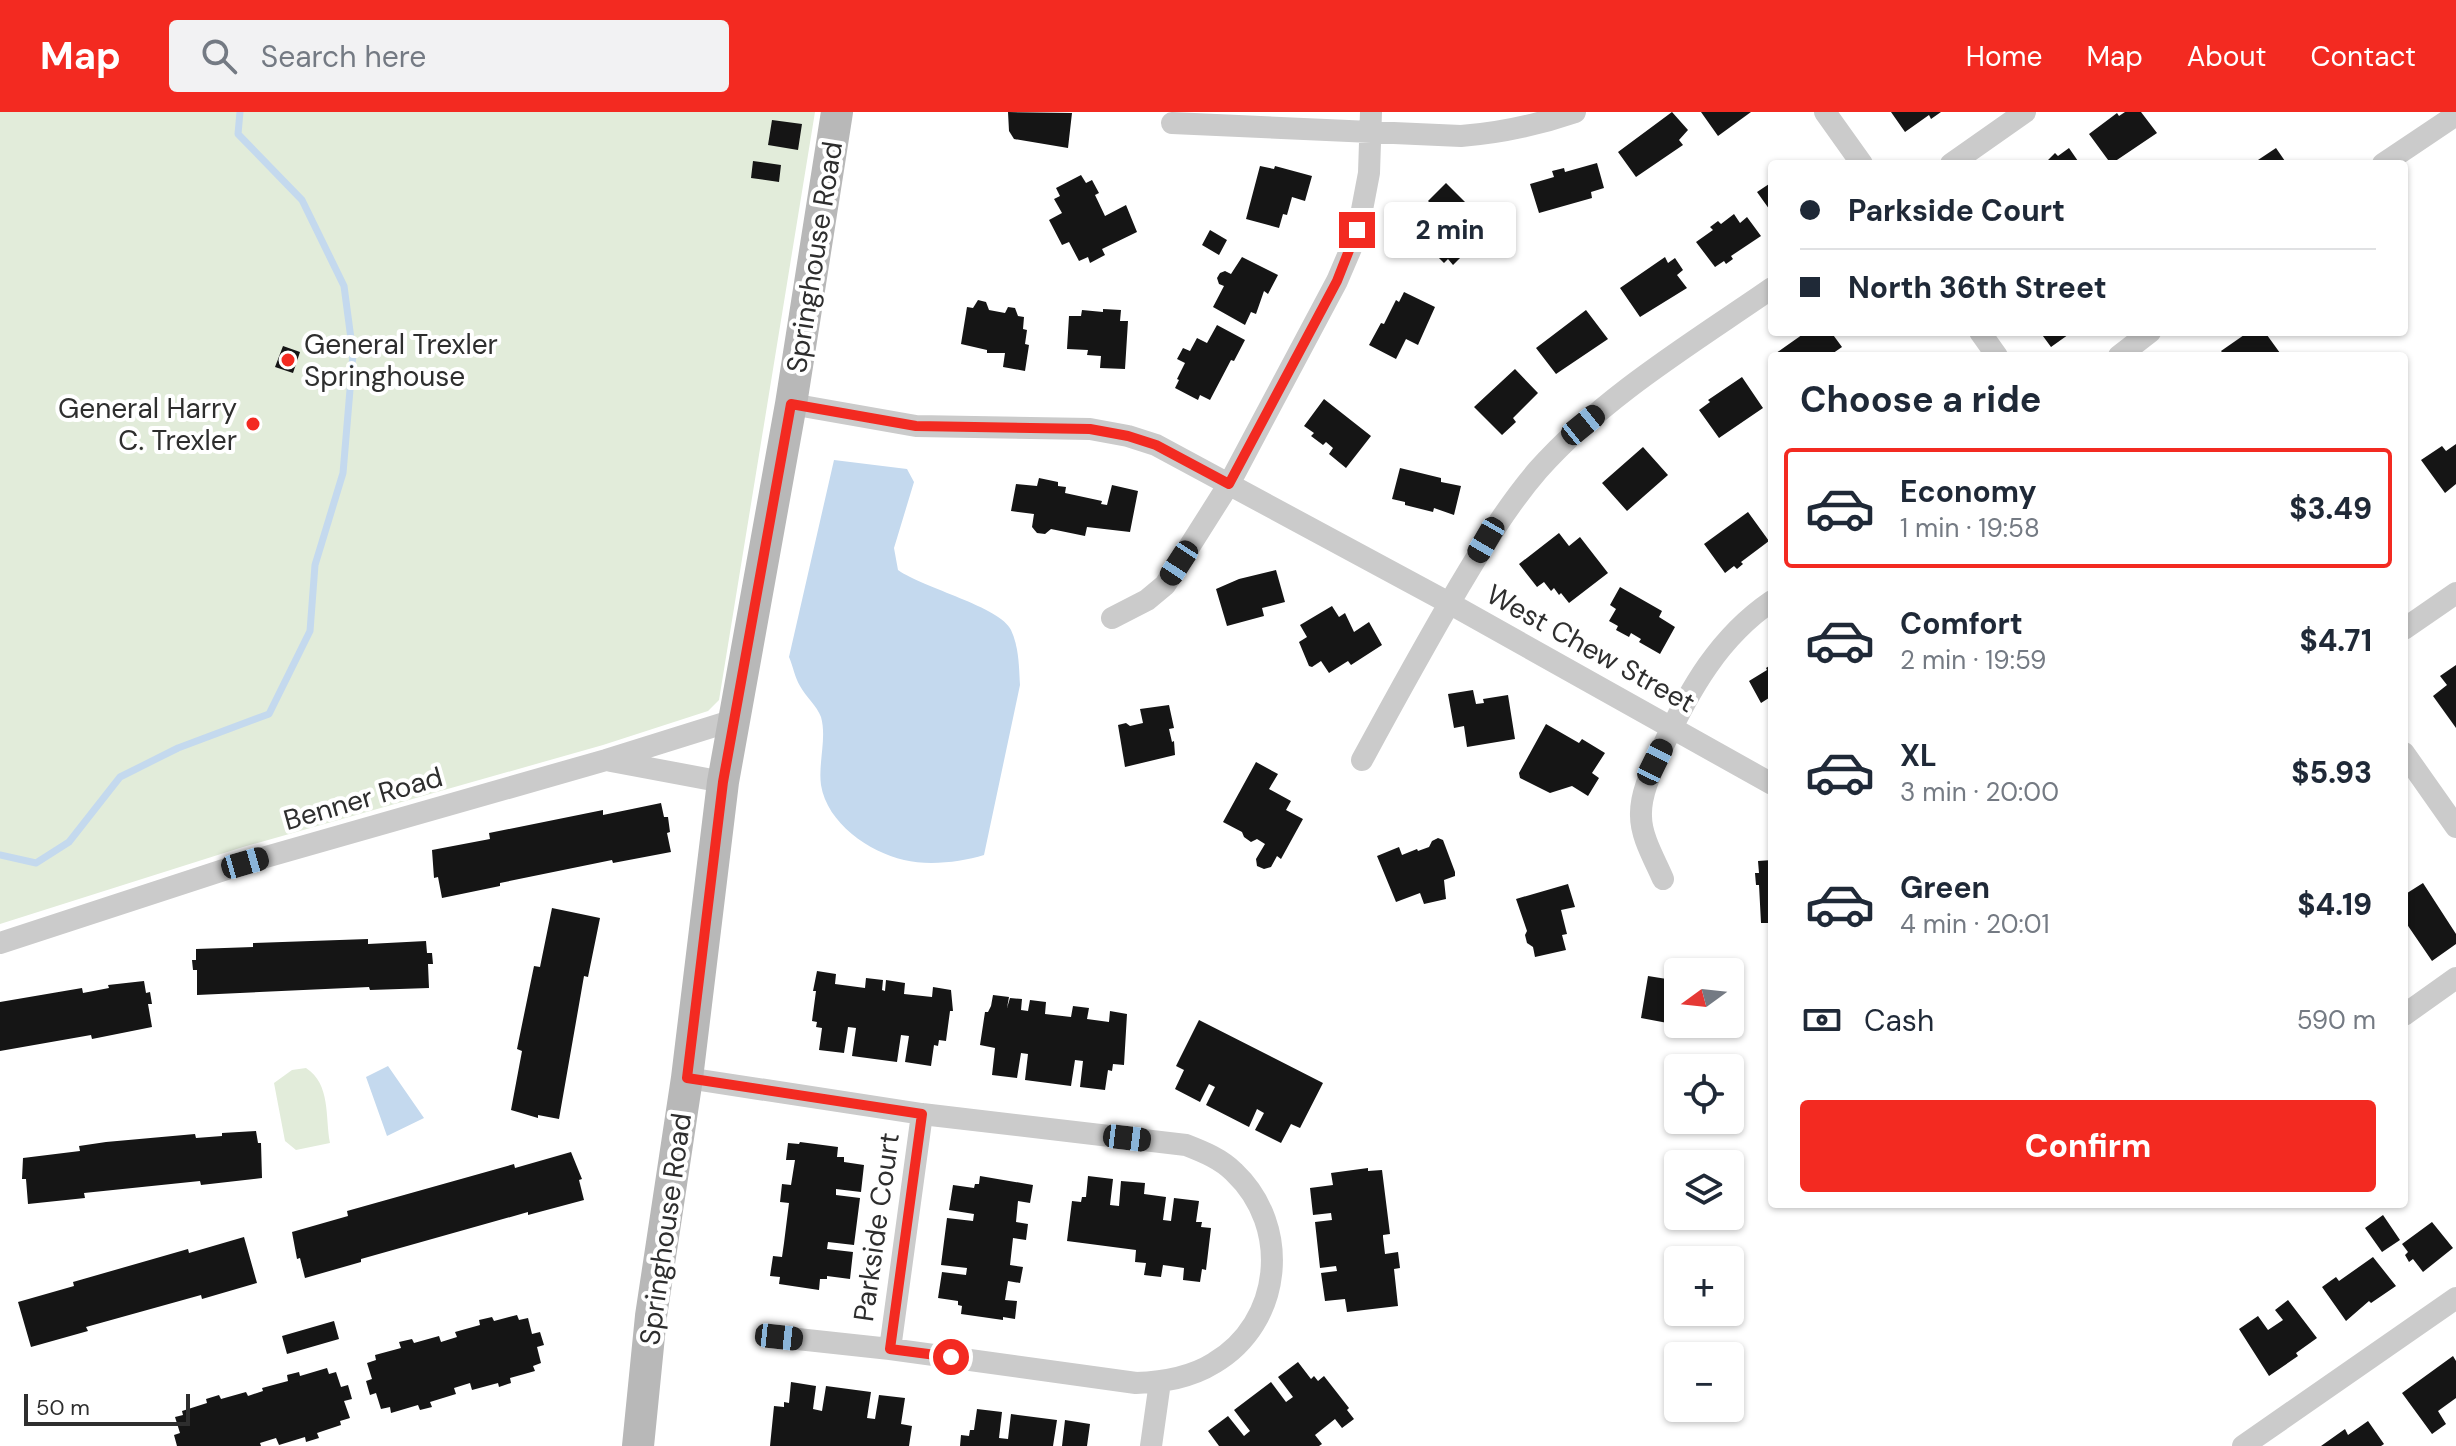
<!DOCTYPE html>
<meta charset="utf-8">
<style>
:root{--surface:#fff;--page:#f2f2f3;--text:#1f2937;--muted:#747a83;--line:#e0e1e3;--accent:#f32a21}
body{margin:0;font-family:"DM Sans",sans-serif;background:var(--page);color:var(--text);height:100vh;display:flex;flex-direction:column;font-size:30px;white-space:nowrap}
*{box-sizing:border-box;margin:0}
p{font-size:26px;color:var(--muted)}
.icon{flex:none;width:44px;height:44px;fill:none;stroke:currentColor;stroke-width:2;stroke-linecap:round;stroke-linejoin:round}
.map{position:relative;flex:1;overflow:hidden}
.details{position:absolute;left:1768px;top:240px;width:640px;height:856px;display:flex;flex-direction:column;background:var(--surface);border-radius:8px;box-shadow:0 2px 6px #0004}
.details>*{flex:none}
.top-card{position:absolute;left:1768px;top:48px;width:640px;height:176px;border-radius:8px;box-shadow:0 2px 6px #0004;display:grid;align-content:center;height:176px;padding:0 32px;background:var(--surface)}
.needle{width:52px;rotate:255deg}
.controls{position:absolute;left:1664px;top:846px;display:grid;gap:16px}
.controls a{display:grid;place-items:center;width:80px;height:80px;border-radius:8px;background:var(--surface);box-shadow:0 2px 6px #0004;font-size:40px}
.scale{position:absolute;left:24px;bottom:20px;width:166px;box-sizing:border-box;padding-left:8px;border:4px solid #2e2e2e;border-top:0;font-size:22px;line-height:28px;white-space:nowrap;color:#2e2e2e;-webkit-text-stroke:6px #fff;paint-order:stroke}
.end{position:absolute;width:36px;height:36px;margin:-18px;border:10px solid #f32a21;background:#fff;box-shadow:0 0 0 4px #fff}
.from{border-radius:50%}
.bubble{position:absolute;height:56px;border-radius:8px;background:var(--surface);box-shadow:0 2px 6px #0004;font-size:26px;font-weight:800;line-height:56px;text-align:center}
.car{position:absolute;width:24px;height:48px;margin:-24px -12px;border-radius:10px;box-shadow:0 0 6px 2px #0007;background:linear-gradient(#222 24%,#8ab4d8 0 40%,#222 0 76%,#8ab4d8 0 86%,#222 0)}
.top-card b{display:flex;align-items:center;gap:28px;height:76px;font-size:30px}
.top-card b+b{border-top:2px solid var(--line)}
.top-card i{width:20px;height:20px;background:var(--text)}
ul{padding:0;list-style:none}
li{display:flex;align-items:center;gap:24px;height:120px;margin:0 16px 12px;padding:0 16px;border:4px solid transparent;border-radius:8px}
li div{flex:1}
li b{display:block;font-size:30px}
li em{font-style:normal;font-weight:800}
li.selected{border-color:var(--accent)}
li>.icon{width:72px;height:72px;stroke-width:1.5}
h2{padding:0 32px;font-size:36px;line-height:96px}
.pay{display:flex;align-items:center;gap:20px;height:88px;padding:0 32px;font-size:30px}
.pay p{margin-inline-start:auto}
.primary-button{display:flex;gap:16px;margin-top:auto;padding:16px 32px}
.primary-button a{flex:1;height:92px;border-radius:8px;background:var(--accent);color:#fff;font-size:32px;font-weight:800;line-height:92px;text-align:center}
header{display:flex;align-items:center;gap:48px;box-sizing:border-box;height:112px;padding:0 40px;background:var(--accent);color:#fff}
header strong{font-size:38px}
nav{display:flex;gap:44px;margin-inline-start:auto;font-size:28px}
.search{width:560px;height:72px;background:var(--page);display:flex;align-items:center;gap:20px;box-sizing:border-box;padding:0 28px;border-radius:8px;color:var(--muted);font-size:30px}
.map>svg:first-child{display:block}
</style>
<header>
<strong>Map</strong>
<div class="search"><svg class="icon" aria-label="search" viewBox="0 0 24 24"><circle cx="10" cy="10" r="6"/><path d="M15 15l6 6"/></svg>Search here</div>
<nav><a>Home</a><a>Map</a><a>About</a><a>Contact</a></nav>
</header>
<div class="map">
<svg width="2456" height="1334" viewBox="0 0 2456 1334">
<rect width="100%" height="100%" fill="#fff"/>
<path fill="#e2ecda" d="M0 0H815L719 588 708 599 603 633 243 735 0 812Z
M306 956C331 972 325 1005 330 1031L296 1038 285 1029 274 971 292 958Z"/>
<path fill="#c4d9ee" d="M834 348 907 357 914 370 894 436 898 458C923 476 1001 495 1011 518 1019 535 1019 555 1020 573L984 743C961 750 929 754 904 748 869 740 827 711 821 673 818 651 827 626 821 605 817 594 806 585 800 574 795 566 793 554 789 545Z
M388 954 424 1006 387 1024 366 965Z"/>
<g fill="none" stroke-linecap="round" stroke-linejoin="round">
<path stroke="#c4d9ee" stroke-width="7" d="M0 743 36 751 69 730 120 665 178 636 269 602 310 519 315 453 343 361 353 242 344 174 302 88 238 22 240 0"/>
</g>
<path fill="#151515" d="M1008 0 1072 1 1068 36 1014 27 1009 19Z
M1672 0 1688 18 1679 28 1683 33 1636 65 1618 40Z
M1701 0H1751L1718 24Z
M1891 0H1941L1931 7 1929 3 1905 20Z
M2125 0H2141L2157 21 2111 52 2089 22 2117 1 2119 4Z
M772 8 802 12 798 38 768 33Z
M2069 36 2080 52H2044L2055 41 2058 44Z
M2276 36 2287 52H2252Z
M753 49 781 53 779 70 751 66Z
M1597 51 1604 76 1591 80 1592 86 1539 101 1530 72 1554 65 1552 59 1564 56 1565 60Z
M1260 54 1274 57 1275 54 1312 64 1305 89 1292 85 1287 103 1283 102 1279 116 1246 107Z
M1081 63 1086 71 1092 68 1099 81 1095 83 1105 104 1126 93 1137 120 1102 137 1105 143 1090 151 1088 145 1079 149 1069 130 1062 133 1049 108 1062 101 1054 87 1060 84 1056 76Z
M1772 70V101L1757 80Z
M1446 71 1467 92 1460 98 1477 115 1471 120 1479 127 1453 153 1448 147 1444 151 1417 124 1427 114 1422 109 1435 96 1428 89Z
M1734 102 1740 111 1747 105 1761 124 1731 144 1733 147 1726 152 1724 149 1715 155 1696 130 1713 118 1710 115 1718 109 1721 112Z
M1210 118 1227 128 1219 143 1202 133Z
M1242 145 1278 163 1268 182 1264 179 1256 202 1251 200 1245 213 1213 195 1224 174 1219 172 1217 166 1220 161 1225 159 1231 162Z
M1665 145 1668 151 1675 146 1683 158 1677 163 1687 176 1640 205 1620 176Z
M1404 180 1435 195 1418 233 1406 227 1396 247 1369 233 1381 211 1384 212 1396 188 1399 190Z
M978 188 986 190 989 198 1005 201 1008 195 1015 196 1018 204 1024 205 1023 217 1027 218 1025 232 1029 233 1025 259 1003 255 1005 241H987V238L961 232 967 195 973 196Z
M1103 197 1121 198 1120 209H1128L1125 257 1100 256 1101 244 1087 243 1088 238 1067 237 1069 204H1081L1082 198 1103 200Z
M1586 198 1608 227 1556 262 1536 236Z
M1217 213 1245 228 1234 249 1231 248 1210 288 1200 283 1198 288 1175 276 1179 268 1177 267 1185 251 1177 247 1183 236 1190 239 1197 226 1207 231Z
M1806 220H1831L1842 235 1829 244H1772Z
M2040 220H2072L2051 235Z
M2242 220H2271L2267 223 2280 241 2275 244H2225L2221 239 2244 223Z
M283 234 300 240 293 261 275 255Z
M1515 257 1538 281 1513 306 1516 310 1502 323 1474 295Z
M1742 265 1763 296 1719 326 1699 298 1710 290 1708 288Z
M1324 287 1371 324 1346 356 1329 342 1333 336 1326 330 1323 333 1311 324 1314 321 1304 314Z
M2456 332V372L2445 381 2421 348 2442 334 2446 339Z
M1643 335 1668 363 1627 399 1602 371Z
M1400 356 1441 366V370L1461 374 1454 403 1434 396 1433 400 1405 393V390L1392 387Z
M1039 366 1058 370V374L1066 375 1065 381 1102 389 1101 392 1107 393 1112 373 1138 379 1130 420 1087 415 1085 424 1051 417 1045 422 1037 421 1032 415 1034 402 1011 399 1016 372 1037 374Z
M1748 400 1769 429 1741 450 1743 452 1737 457 1734 454 1725 461 1704 432Z
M1559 421 1569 434 1580 425 1608 461 1569 491 1561 481 1559 483 1554 476 1551 479 1544 470 1537 475 1519 452Z
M1276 458 1285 490 1262 496 1264 504 1227 514 1216 477 1239 467Z
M1620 475 1662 499 1659 505 1675 515 1660 542 1639 530 1641 527 1631 521 1629 525 1616 518 1618 514 1609 509 1616 497 1610 493Z
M1332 494 1339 505 1345 501 1354 520 1369 510 1382 533 1351 553 1348 549 1329 561 1321 549 1312 555 1309 554 1299 530 1307 525 1300 513Z
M1772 552V584L1761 591 1749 569 1767 558 1766 556Z
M2456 553V616L2433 584 2447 573 2440 564Z
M1473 578 1476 592 1484 591 1483 587 1508 583 1515 627 1467 635 1464 614 1454 616 1448 582Z
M1169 593 1174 616 1169 617 1172 630 1174 629 1175 643 1125 655 1118 613 1126 611 1130 614 1143 611 1140 597Z
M1546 612 1579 631 1582 627 1605 641 1592 661 1599 666 1588 684 1572 674 1550 681 1520 666 1519 661Z
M1256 650 1278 662 1269 677 1291 689 1286 698 1303 707 1281 747 1277 744 1271 755 1264 757 1257 754 1256 747 1265 732 1257 727 1251 730 1244 725 1242 720 1223 710Z
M661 691 664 705H668L670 720 667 721 671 740 613 751 612 748 500 771V774L442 786 438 765 434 766 432 738 490 727 489 721 603 698V703Z
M1438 726 1443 728 1455 760V764L1444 768 1446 787 1424 792 1420 781 1396 790 1377 744 1399 735 1402 743 1417 737 1418 739 1429 735 1432 729Z
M1772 748V811H1761L1759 773H1756L1755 761H1759L1758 749Z
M2423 771 2456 822V832L2432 849 2404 808V783Z
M1568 772 1575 795 1561 798 1567 822 1562 823 1566 838 1535 845 1533 835 1527 831 1525 823 1527 819 1516 787Z
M552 796 600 806 588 865 584 864 559 1007 538 1003V1006L511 998 522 939 517 937 534 854 540 855Z
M368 827V832L426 829 427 841H432L433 852H428L429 876 370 878 369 875 197 883V858H193L192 848H196V837L253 835V831Z
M817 859 836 862 835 872 865 876 866 866 883 868 882 878 885 879 886 868 905 871 904 882 932 885 933 875 951 878 953 899H950L946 929 939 928 938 934 934 933 931 954 905 950 909 924 901 923 897 950 852 944 856 916 848 915 844 941 819 938 822 916 816 915 817 910 812 909 816 879H813Z
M1648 864 1673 868 1672 872 1678 873V913L1641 906Z
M144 869 146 881 150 880 152 892H148L152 915 92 927 91 923 0 939V890L82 876 83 881 109 876 108 873Z
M993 883 1009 885 1007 896 1010 886 1022 887 1021 898 1028 899 1030 888 1046 890 1045 902 1071 905 1073 894 1089 896 1087 907 1109 910 1110 899 1127 902 1124 953 1113 952 1112 959 1108 958 1105 978 1080 975 1083 949 1075 948 1071 974 1025 968 1028 942 1021 941 1017 966 992 963 995 936 980 933 985 900H988L991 894Z
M1199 908 1323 971 1300 1016 1291 1012 1281 1031 1255 1018 1264 1001 1257 997 1249 1015 1206 993 1215 975 1209 972 1200 990 1175 977 1184 958 1176 954Z
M256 1019 258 1031H261L262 1066 201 1073 200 1069 84 1081 85 1086 28 1092 26 1067H22L23 1046 80 1039 79 1034 106 1030 195 1022 196 1026 222 1024V1021Z
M800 1030 838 1035 837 1045H844V1050L864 1053 861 1080 836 1077V1083L860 1086 854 1133 828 1130 827 1137 853 1140 850 1167 827 1164V1167H820L819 1178 779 1172 780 1165 770 1164 773 1144 782 1145 784 1131 789 1091 780 1090 782 1072 791 1073 795 1048H786L788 1031 799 1032Z
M571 1040 582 1067 579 1068 584 1088 528 1103V1100L361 1147V1150L305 1166 300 1146 297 1147 292 1120 348 1104 347 1099 514 1052 515 1056Z
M1368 1056V1059L1382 1058 1390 1122 1383 1123V1125L1385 1142 1398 1140 1400 1156 1394 1157 1398 1194 1347 1200 1345 1187 1325 1189 1321 1161 1337 1159 1336 1154 1320 1156 1315 1110 1332 1108 1331 1101 1313 1103 1310 1076 1333 1073 1331 1061Z
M980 1064 1033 1073 1030 1091 1018 1089 1016 1110 1028 1112 1026 1128 1013 1126 1010 1153 1023 1155 1020 1171 1008 1169 1005 1188 1017 1189 1015 1207 1003 1205V1208L961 1202 962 1194 958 1193V1189L938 1186 942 1160 966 1163 967 1156 941 1153 947 1106 973 1109 974 1102 949 1098 953 1073 974 1076 975 1072H979Z
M1088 1064 1113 1067 1110 1093 1119 1094 1121 1069 1145 1071 1144 1082 1166 1085 1163 1108 1171 1109 1174 1086 1199 1089 1196 1110H1202L1201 1115 1211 1116 1206 1158 1202 1157 1200 1170 1183 1168 1184 1156 1163 1153 1161 1165 1144 1163 1146 1151 1135 1150 1136 1138 1067 1129 1072 1089 1081 1090 1082 1085H1086Z
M2383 1103 2400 1128 2382 1140 2365 1116Z
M2432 1110 2453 1136 2423 1160 2413 1147 2409 1150 2405 1143 2408 1140 2402 1132Z
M244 1125 257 1171 202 1187 201 1183 86 1215 88 1219 31 1235 18 1190 74 1174 73 1170 188 1137 189 1141Z
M2373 1145 2396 1174 2371 1191 2369 1189 2346 1209 2322 1175 2336 1165 2339 1169Z
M2288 1188 2317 1226 2296 1241 2298 1244 2269 1264 2239 1217 2258 1204 2268 1218 2283 1208 2275 1198Z
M517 1203 519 1208 528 1206 532 1222 540 1220 544 1233 537 1235 541 1251 533 1254 535 1259 510 1266 511 1271 499 1275 498 1271 472 1278 470 1271 454 1276 456 1282 430 1290 432 1295 420 1298 418 1293 391 1301 390 1295 381 1297 376 1281 370 1283 366 1269 372 1267 367 1251 376 1248 375 1243 401 1236 399 1230 412 1227 414 1231 439 1224 441 1230 457 1225 455 1220 480 1213 479 1208 492 1205 494 1209Z
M334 1209 339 1227 287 1242 282 1224Z
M2453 1244 2456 1249V1286L2438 1299 2446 1312 2432 1322 2402 1281Z
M1298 1250 1311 1267 1314 1264 1318 1269 1324 1264 1349 1296 1347 1298 1354 1307 1342 1316 1335 1307 1315 1323 1322 1332 1319 1334H1219L1208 1319 1228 1304 1244 1324 1250 1319 1234 1298 1271 1270 1286 1290 1293 1285 1278 1265Z
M327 1256 329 1262 336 1260 341 1275 348 1273 352 1287 344 1289 350 1306 340 1309 341 1313 317 1321 319 1326 306 1330 305 1325 279 1333 276 1326 260 1331 261 1334H177L174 1323 180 1321 175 1305 183 1303 182 1299 207 1291 206 1287 219 1283 221 1287 246 1280 248 1284 263 1279 262 1276 288 1269 287 1263 299 1260 300 1264Z
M791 1270 816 1274 813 1297 822 1299 826 1274 871 1280 867 1306 875 1307 879 1283 905 1286 901 1312 912 1314 909 1334H770L774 1294 784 1295V1290L789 1291Z
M977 1297 1002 1300 999 1326 1008 1327 1011 1302 1057 1308 1053 1334H960L961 1323 969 1324 970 1318H974Z
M1065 1308 1090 1312 1087 1334H1062Z
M2368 1309 2384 1332 2381 1334H2321L2345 1317 2348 1323Z"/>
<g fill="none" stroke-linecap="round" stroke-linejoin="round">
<path stroke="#cbcbcb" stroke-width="22" d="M1825 0 1862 52
M1172 11 1461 24C1501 21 1537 13 1575 0
M1951 52 2025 0
M2383 52 2456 3
M1980 220 1997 244
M2119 244 2150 220
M791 292 916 314 1090 317 1128 324 1156 333 1449 491 1772 672
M1112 506 1147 488 1165 473 1229 372 1337 169 1352 134 1361 103 1369 61 1371 0
M2404 517 2456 481
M2404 641 2456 715
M1362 648C1394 589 1426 531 1460 473 1484 433 1507 394 1538 358 1604 284 1691 232 1772 176
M611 649 723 670
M1663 767C1655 748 1641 725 1641 704 1640 680 1654 654 1663 634 1690 577 1719 525 1772 489
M0 831 245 751 606 648 734 608
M2404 903 2456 866
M687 966 922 1002 1186 1033C1204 1040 1221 1047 1234 1060 1292 1115 1282 1211 1214 1251 1190 1266 1163 1270 1136 1271L890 1237 779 1225
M890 1237 922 1002
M1151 1334 1160 1270
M2243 1334 2456 1186"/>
<path stroke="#b8b8b8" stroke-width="32" d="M638 1334 651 1204 687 966 723 670 791 292 837 0"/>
</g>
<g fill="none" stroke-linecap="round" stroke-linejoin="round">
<path stroke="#f32a21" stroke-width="10" d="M951 1245 890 1237 922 1002 687 966 723 670 791 292 916 314 1090 317 1128 324 1156 333 1229 372 1337 169 1357 118"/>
</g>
<g fill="#f32a21" stroke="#fff" stroke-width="3">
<circle cx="288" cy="248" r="8"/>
<circle cx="253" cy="312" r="8"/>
</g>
<g text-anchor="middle" stroke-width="8" stroke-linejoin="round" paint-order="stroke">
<g font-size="28" fill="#2e2e2e" stroke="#fff">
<text transform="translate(814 145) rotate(-81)" y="10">Springhouse Road</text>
<text transform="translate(1591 536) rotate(29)" y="10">West Chew Street</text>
<text transform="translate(363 686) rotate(-16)" y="10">Benner Road</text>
<text transform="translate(876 1115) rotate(-82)" y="10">Parkside Court</text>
<text transform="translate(665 1117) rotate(-82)" y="10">Springhouse Road</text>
</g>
<g font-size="28" fill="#2e2e2e" stroke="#fff" text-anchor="start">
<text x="304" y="242">General Trexler<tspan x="304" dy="32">Springhouse</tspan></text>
<text x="237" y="306" text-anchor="end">General Harry<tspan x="237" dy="32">C. Trexler</tspan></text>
</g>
</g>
</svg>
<div class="controls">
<a><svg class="needle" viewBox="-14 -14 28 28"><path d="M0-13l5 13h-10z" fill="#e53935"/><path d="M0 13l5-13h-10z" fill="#747a83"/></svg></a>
<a><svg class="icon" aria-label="locate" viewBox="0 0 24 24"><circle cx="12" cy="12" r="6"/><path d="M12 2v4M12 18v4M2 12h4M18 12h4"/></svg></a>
<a><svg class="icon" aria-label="layers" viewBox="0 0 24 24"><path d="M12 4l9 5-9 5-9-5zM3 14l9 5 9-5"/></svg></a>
<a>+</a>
<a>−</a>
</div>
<div class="scale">50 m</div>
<i class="end from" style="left:951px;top:1245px"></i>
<i class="end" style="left:1357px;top:118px"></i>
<div class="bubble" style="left:1384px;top:90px;width:132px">2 min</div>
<i class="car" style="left:1583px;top:313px;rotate:51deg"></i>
<i class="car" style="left:1486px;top:428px;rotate:210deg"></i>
<i class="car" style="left:1179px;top:451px;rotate:213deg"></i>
<i class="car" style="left:1655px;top:650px;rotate:26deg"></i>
<i class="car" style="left:245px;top:751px;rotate:74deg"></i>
<i class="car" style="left:1127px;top:1026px;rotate:97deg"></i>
<i class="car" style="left:779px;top:1225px;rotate:96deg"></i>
<div class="top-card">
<b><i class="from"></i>Parkside Court</b>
<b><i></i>North 36th Street</b>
</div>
<section class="details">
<h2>Choose a ride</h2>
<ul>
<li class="selected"><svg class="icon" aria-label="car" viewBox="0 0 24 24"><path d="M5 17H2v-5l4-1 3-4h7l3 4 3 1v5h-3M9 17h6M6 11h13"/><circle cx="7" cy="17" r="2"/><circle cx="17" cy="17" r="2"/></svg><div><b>Economy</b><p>1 min · 19:58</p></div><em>$3.49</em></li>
<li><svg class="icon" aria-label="car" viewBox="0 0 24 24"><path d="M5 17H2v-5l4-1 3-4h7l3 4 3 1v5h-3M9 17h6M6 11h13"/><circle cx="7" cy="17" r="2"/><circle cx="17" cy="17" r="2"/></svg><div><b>Comfort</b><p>2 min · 19:59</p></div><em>$4.71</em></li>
<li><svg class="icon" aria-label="car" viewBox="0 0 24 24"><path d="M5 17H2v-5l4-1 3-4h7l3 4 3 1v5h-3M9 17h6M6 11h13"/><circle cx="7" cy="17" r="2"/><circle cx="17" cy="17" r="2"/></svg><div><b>XL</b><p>3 min · 20:00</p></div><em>$5.93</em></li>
<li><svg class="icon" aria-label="car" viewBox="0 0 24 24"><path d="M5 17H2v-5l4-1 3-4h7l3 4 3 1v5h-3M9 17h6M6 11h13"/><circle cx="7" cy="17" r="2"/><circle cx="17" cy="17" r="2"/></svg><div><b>Green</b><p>4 min · 20:01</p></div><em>$4.19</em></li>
</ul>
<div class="pay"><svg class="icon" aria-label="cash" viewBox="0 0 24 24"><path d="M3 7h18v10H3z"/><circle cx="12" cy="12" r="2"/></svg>Cash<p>590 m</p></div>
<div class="primary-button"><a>Confirm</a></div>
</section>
</div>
